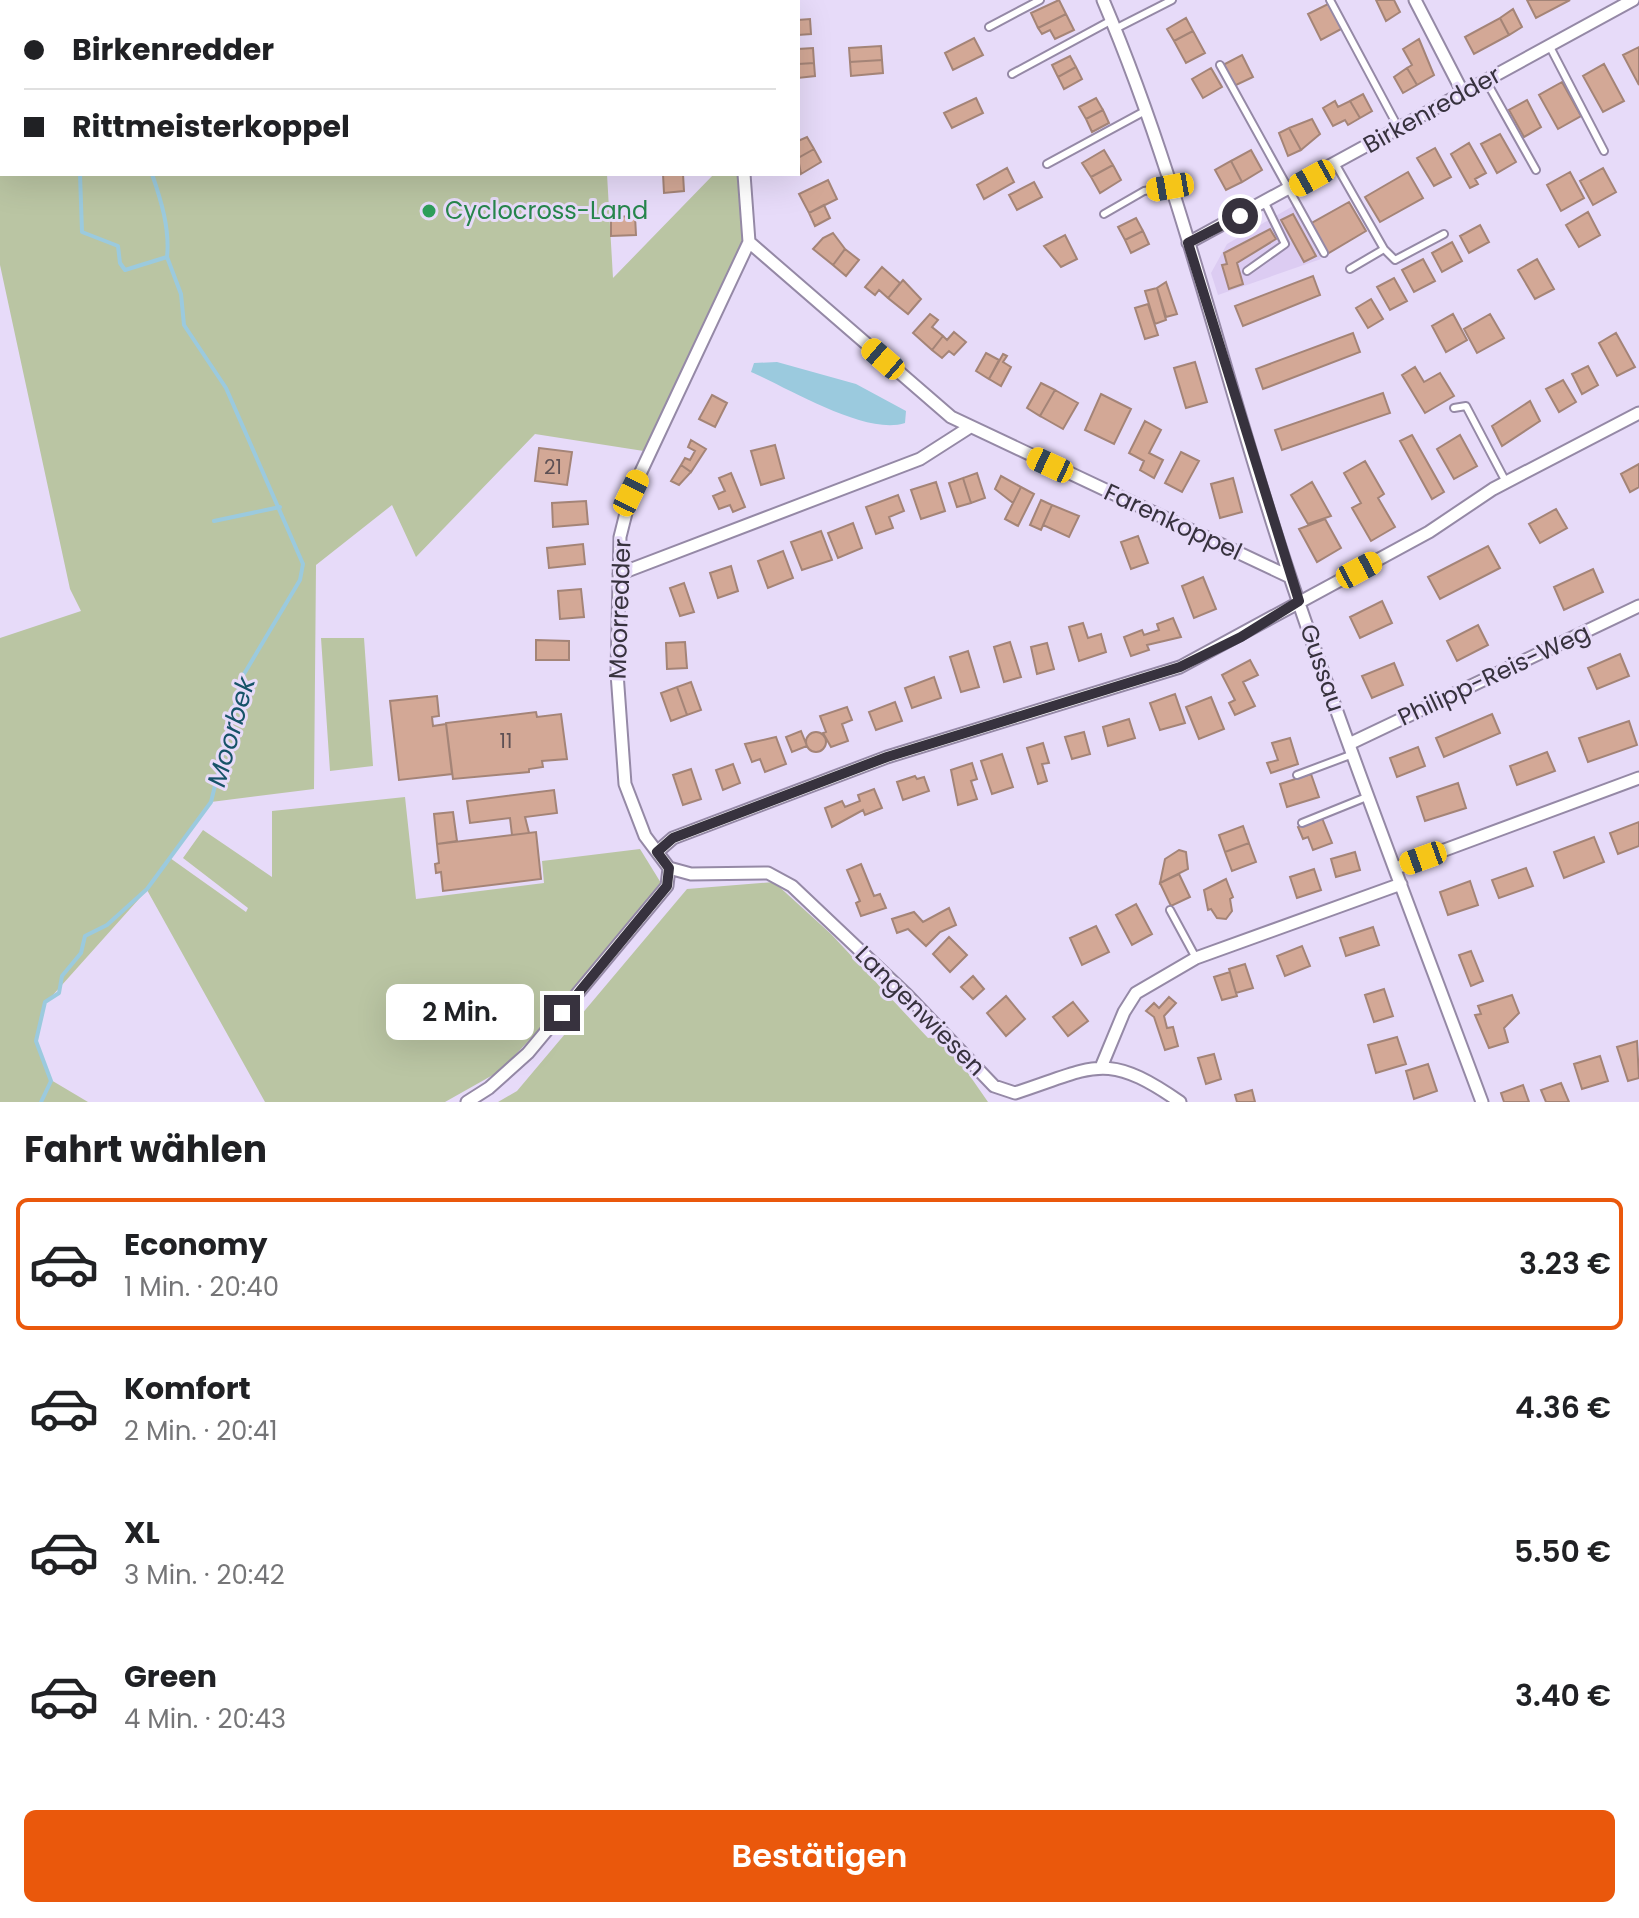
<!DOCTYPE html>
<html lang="de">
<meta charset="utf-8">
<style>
:root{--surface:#fff;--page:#f2f2f2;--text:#202124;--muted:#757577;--line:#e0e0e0;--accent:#ea580c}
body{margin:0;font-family:Poppins,sans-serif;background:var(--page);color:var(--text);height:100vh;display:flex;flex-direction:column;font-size:30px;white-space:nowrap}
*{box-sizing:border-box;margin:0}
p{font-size:26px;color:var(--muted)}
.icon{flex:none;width:44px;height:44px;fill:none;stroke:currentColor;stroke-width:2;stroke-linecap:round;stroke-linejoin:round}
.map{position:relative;height:1102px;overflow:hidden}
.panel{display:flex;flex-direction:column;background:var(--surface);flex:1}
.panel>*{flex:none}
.banner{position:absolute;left:0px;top:0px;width:800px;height:176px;box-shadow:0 8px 32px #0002;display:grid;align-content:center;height:176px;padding:0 24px;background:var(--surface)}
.end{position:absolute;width:36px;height:36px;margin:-18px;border:10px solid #37323e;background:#fff;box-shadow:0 0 0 4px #fff}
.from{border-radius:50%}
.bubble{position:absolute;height:56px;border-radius:12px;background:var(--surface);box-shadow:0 8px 32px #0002;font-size:26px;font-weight:600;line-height:56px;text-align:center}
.car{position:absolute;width:24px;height:48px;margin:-24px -12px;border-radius:10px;box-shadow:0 0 6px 2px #0007;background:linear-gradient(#f5c518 24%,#345 0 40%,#f5c518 0 76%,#345 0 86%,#f5c518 0)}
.banner b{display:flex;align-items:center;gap:28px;height:76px;font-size:30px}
.banner b+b{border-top:2px solid var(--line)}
.banner i{width:20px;height:20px;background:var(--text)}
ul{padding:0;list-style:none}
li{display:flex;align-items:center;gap:24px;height:132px;margin:0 16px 12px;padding:0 8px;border:4px solid transparent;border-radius:12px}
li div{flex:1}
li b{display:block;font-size:30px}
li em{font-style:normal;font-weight:600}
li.selected{border-color:var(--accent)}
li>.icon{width:72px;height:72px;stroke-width:1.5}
h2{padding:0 24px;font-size:36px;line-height:96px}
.primary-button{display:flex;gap:16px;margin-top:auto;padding:16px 24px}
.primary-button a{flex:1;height:92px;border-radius:12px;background:var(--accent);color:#fff;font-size:32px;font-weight:600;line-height:92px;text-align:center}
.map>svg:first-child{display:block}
</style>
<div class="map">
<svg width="1639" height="1102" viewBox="0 0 1639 1102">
<rect width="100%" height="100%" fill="#e7dbf9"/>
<path fill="#dcccf2" d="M1293 206 1321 259 1218 295 1211 273 1227 244Z"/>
<path fill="#bac5a3" d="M0 0H732L2 2V174H607L613 278 714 174H744L749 242 650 452 535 434 416 557 392 505 316 565 314 789 211 802 170 858 246 912 248 908 183 858 203 830 272 877V811L405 797 416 899 544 883 542 861 640 849 661 883 570 997 500 1071 445 1102H265L147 890 44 1005 36 1041 51 1080 88 1102H0V638L81 611 70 589 0 265Z
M321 638H364L373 766 330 771Z
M774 882 831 934 928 1038 935 1037 963 1066 988 1102H498L517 1091 687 889Z"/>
<path fill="#9bcade" d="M777 362 856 384 906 411 905 423C866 436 788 388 751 372L754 363Z"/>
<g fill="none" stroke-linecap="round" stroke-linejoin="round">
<path stroke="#9bcade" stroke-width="4" d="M25 0V2
M109 0 110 2
M152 174C161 200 170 229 167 257
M214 521 280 507
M41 1102 51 1081 36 1041 45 1002 59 993 62 976 81 953 85 936 107 925 147 889 211 802 241 679 300 580 303 564 226 388 184 325 181 294 167 257 125 270 120 263 118 246 82 232 80 174"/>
</g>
<path fill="#d3a896" stroke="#a48477" stroke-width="2" d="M1059 0 1066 14 1038 28 1031 13Z
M1376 0H1394L1400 12 1386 21Z
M1527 0H1570L1536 18Z
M1330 3 1343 28 1321 40 1308 14Z
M1513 9 1522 27 1509 35 1500 18Z
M1066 14 1074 30 1055 39 1050 30 1042 34 1038 28Z
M1186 18 1193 31 1174 41 1167 29Z
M1500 18 1509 35 1474 54 1465 37Z
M810 19 811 34 798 35V20Z
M1193 31 1205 53 1186 63 1174 41Z
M974 38 983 55 953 70 945 53Z
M1419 39 1434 75 1417 85 1407 68 1412 65 1403 49Z
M881 46 882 60 850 62 849 48Z
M1639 47V85L1623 55Z
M813 48 814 63 798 64V49Z
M1242 55 1253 77 1234 86 1223 65Z
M1070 56 1076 67 1058 77 1052 65Z
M882 60 883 73 851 76 850 62Z
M814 63 815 76 798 78V64Z
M1604 64 1624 101 1603 112 1583 76Z
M1076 67 1082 79 1064 89 1058 77Z
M1211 68 1222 87 1203 98 1192 79Z
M1407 68 1417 85 1403 93 1394 77Z
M1562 82 1581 116 1558 129 1539 95Z
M1363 94 1372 111 1360 118 1350 101Z
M976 98 983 113 952 128 944 113Z
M1096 98 1103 110 1086 119 1079 107Z
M1527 100 1541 127 1524 137 1509 110Z
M1335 101 1338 107 1350 101 1360 118 1348 125 1345 120 1333 126 1323 108Z
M1103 110 1109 123 1092 132 1086 119Z
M1312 119 1320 134 1301 150 1289 128Z
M1289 128 1301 150 1288 156 1279 133Z
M1500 134 1516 162 1497 173 1481 144Z
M807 137 814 149 798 158V141Z
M1469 143 1486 173 1475 179 1478 184 1470 188 1451 154Z
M1435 148 1451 177 1434 186 1417 158Z
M814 149 821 162 801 174 798 158Z
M1104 150 1113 165 1091 177 1082 163Z
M1251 150 1262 170 1242 182 1231 161Z
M1231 161 1242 182 1226 190 1215 170Z
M1113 165 1121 180 1100 193 1091 177Z
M1007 168 1014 182 984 199 977 185Z
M1603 168 1616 192 1593 205 1580 181Z
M1408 172 1423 198 1380 222 1365 197Z
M1570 172 1584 198 1561 211 1547 185Z
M663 174H683L684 191 664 193Z
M828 180 837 199 809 213 799 194Z
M1034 182 1042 197 1017 210 1009 195Z
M1349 202 1366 231 1327 254 1310 224Z
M824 205 830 218 815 226 809 213Z
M1588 212 1600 235 1579 247 1566 225Z
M1293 214 1316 256 1304 262 1281 220Z
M635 216 636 235 611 236V217Z
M1136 218 1143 231 1125 240 1118 227Z
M1480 225 1489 242 1469 253 1460 236Z
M1270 229 1276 239 1237 263 1243 284 1229 289 1222 265 1227 264 1224 253Z
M1143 231 1149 244 1131 253 1125 240Z
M833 233 845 249 833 265 813 249 823 238Z
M1065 235 1077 259 1061 267 1044 246Z
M1452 242 1462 261 1442 272 1432 253Z
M845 249 859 260 846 276 833 265Z
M1423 259 1435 281 1414 292 1402 270Z
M1537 259 1554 289 1535 299 1518 270Z
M882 267 900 283 888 298 879 290 875 295 865 287Z
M1313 276 1320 295 1243 326 1235 306Z
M1394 278 1407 301 1390 310 1377 287Z
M903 280 921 299 908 314 888 298Z
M1166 282 1177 314 1166 317 1157 288Z
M1157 288 1166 320 1155 324 1145 291Z
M1371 299 1383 319 1368 328 1356 308Z
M1148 304 1158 335 1145 339 1135 308Z
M930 314 938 320 932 327 943 336 932 350 913 333Z
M1453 314 1467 340 1446 352 1432 326Z
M1490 314 1504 338 1477 353 1464 329Z
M954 332 966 342 954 355 949 351 942 358 932 350 943 336 947 340Z
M1353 333 1360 352 1263 389 1256 369Z
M1616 333 1635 367 1617 376 1599 343Z
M986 353 999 360 989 379 976 371Z
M1003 354 1007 356 1003 362 1011 367 1001 386 989 379Z
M1195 362 1207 402 1186 408 1174 368Z
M1588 366 1598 385 1582 394 1572 374Z
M1415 367 1424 382 1440 373 1454 396 1425 413 1402 375Z
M1563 380 1576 402 1559 412 1546 389Z
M1041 383 1055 390 1040 416 1027 408Z
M1055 390 1078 403 1063 429 1040 416Z
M1383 393 1390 413 1282 450 1275 430Z
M1101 394 1131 409 1114 444 1085 430Z
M712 395 727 403 715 427 699 419Z
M1530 401 1540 421 1502 446 1492 426Z
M1145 421 1161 430 1149 453 1163 460 1154 478 1140 470 1144 461 1129 453Z
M1412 435 1444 492 1432 499 1400 441Z
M1460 435 1477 466 1454 479 1437 449Z
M691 440 706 449 691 472 681 465 685 458 690 460 695 451 688 447Z
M775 445 784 478 761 485 751 451Z
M539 448 572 452 567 485 535 481Z
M1181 452 1199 461 1182 492 1165 483Z
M1365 461 1384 494 1378 498 1395 527 1371 541 1352 508 1361 503 1344 473Z
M1639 464V487L1630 492 1621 474Z
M681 465 691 472 679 485 671 481Z
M731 473 745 507 733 512 730 505 719 509 713 496 725 491 719 478Z
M977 473 985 498 971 503 963 478Z
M1001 476 1021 487 1013 503 995 489Z
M963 478 971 503 957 507 949 483Z
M1233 478 1242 512 1220 518 1211 484Z
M936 482 945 511 921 519 911 490Z
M1312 482 1331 516 1308 524 1291 495Z
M1021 487 1034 494 1018 526 1005 519Z
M898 495 904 511 889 517 893 528 876 534 866 507Z
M1041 500 1052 505 1041 530 1030 525Z
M586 501 588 524 553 527 552 503Z
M1052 505 1079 516 1069 537 1043 525Z
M1556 509 1567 528 1540 543 1529 524Z
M1325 519 1341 548 1317 562 1299 529Z
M853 523 862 548 838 558 828 533Z
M821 531 832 560 802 570 791 542Z
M1138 536 1148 563 1131 569 1121 542Z
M583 544 585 564 549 568 547 548Z
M1488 546 1500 568 1440 599 1428 577Z
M783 551 793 578 768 588 758 561Z
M731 566 738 591 718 598 710 573Z
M1593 569 1603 592 1564 610 1554 587Z
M1203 577 1216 609 1194 618 1182 586Z
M684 583 694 612 680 616 670 588Z
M581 589 584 617 560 619 558 591Z
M1382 601 1392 623 1360 638 1350 617Z
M1173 618 1181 637 1147 645 1149 650 1131 656 1124 637 1142 630 1144 635 1159 630 1157 624Z
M1083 623 1088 638 1101 634 1106 652 1079 661 1069 627Z
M1478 625 1488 645 1457 661 1447 641Z
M536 640 569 641V660H536Z
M685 642 687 668 667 669 666 643Z
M1010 642 1021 677 1004 682 994 647Z
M1047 643 1054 669 1037 674 1031 647Z
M968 651 979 687 961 692 950 657Z
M1620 654 1629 676 1597 689 1588 668Z
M1250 660 1258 675 1243 682 1255 706 1235 715 1229 703 1235 700 1222 675Z
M1394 663 1403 685 1372 698 1362 676Z
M934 677 941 698 912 708 905 688Z
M691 682 701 710 687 715 677 687Z
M677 687 687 715 671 721 661 693Z
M1175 694 1185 723 1160 730 1150 703Z
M437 696 439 716 432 717 433 726 446 724 452 774 399 780 390 701Z
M1211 697 1224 729 1199 739 1186 707Z
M895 702 902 721 876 730 869 712Z
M847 707 852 720 842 724 848 741 831 747 823 733 826 732 820 716Z
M536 712 537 717 561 714 567 759 542 761 543 767 529 769V772L453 779 446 723Z
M1492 714 1500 733 1444 757 1436 738Z
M1129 719 1135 738 1108 746 1103 727Z
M1629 721 1637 745 1588 762 1579 738Z
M801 731 807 746 792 752 786 737Z
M806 742a10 10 0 1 1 20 0a10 10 0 1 1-20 0Z
M1084 732 1090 754 1072 759 1065 737Z
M776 737 786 764 765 772 760 759 752 762 745 744Z
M1290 738 1298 764 1271 773 1267 763 1278 760 1272 743Z
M1043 743 1049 763 1042 764 1047 781 1038 784 1027 748Z
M1418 747 1425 766 1397 777 1390 758Z
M1547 752 1555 771 1517 785 1510 766Z
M1002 754 1013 787 992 794 981 761Z
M972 763 977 779 971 781 977 799 958 805 951 770Z
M733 764 740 783 723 790 716 770Z
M691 769 701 799 683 805 673 775Z
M1311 774 1319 797 1287 807 1280 784Z
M915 776 917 779 924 777 929 791 903 800 897 782Z
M1458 783 1466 808 1425 821 1417 797Z
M874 789 882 808 865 815 863 810 832 827 825 808 842 801 845 807 860 801 858 795Z
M554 790 557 813 525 817 529 833 512 835 510 818 470 823 467 801Z
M453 812 457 841 437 844 434 814Z
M1322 818 1332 843 1313 850 1308 837 1303 839 1298 827Z
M1639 822V846L1618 854 1610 833Z
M1243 826 1249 843 1225 852 1219 835Z
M536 832 541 879 443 891 441 872 436 873 435 864 439 863 437 844Z
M1594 837 1604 862 1564 878 1554 852Z
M1249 843 1256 862 1232 871 1225 852Z
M1179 850 1186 852 1188 869 1160 883 1165 859Z
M1355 852 1360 870 1336 877 1331 859Z
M861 864 874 896 880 894 886 908 861 916 856 903 860 901 847 870Z
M1526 868 1533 886 1499 898 1492 880Z
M1314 869 1321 890 1297 898 1290 877Z
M1179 874 1190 897 1171 906 1160 883Z
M1226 879 1233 897 1230 899 1232 911 1226 919 1217 918 1211 909 1208 910 1204 890Z
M1470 881 1478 905 1448 915 1440 892Z
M1136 904 1152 934 1132 945 1116 915Z
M949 908 956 925 940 932 926 946 908 929 897 933 892 919 914 912 923 922Z
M1096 926 1109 952 1082 965 1070 938Z
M1373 927 1379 945 1346 956 1340 938Z
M949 937 967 955 950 972 933 954Z
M1302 946 1310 966 1285 976 1277 956Z
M1471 951 1483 981 1471 986 1459 955Z
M1245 964 1253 988 1236 993 1229 969Z
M1230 972 1237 996 1222 1000 1214 977Z
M973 976 984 989 973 999 961 987Z
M1384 989 1393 1016 1374 1022 1365 995Z
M1512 995 1519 1013 1504 1028 1508 1042 1489 1048 1475 1015 1481 1014 1478 1006Z
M1006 996 1025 1019 1006 1036 987 1013Z
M1169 997 1176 1003 1164 1016 1167 1028 1173 1027 1178 1046 1165 1050 1154 1017 1146 1011 1154 1003 1159 1008Z
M1073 1002 1088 1021 1068 1036 1053 1017Z
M1397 1037 1406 1064 1376 1073 1368 1045Z
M1637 1041 1639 1078 1628 1081 1617 1047Z
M1214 1054 1221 1079 1206 1084 1198 1058Z
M1600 1056 1608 1081 1582 1089 1574 1064Z
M1428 1064 1437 1091 1414 1099 1406 1071Z
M1561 1083 1569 1102H1546L1541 1090Z
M1523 1085 1529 1102H1504L1501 1093Z
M1252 1090 1255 1102H1237L1235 1095Z"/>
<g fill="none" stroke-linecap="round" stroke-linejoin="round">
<defs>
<path id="lane" d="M1330 0 1398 127
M989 27 1040 0
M1115 29 1172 0
M1549 45 1604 151
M1220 65 1324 253
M1012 74 1112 20
M1485 79 1536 170
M1047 164 1145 111
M1336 165 1384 249 1350 269
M1104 214 1144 191 1170 187
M1384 249 1395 260 1444 234
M1247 271 1285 244 1265 203
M1454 408 1466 406 1506 482
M1297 775 1353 754
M1302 823 1369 796
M1170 910 1196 958"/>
<path id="street" d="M732 0V2
M1103 0C1182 185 1225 384 1289 574 1349 752 1417 927 1482 1102
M1415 0 1462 91
M749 242 951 417 1290 577
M1188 243 1633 0
M619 574 920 459 970 427
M1349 744 1639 606
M657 852 673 838 887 757 1180 667 1429 532 1493 489 1639 413
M669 868 645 836 625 784 617 673 620 537 631 493 749 242 744 174
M669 868 691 874 768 873 792 886 907 995 994 1086 1015 1093C1095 1067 1105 1050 1180 1102
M1396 868 1639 778
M1102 1065 1124 1012 1136 993 1196 958 1401 884
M467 1102 489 1088 528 1053 667 886 669 868"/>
</defs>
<use href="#lane" stroke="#9589a6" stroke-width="10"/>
<use href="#street" stroke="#9589a6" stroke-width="15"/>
<use href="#lane" stroke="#fff" stroke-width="6"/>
<use href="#street" stroke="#fff" stroke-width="11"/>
</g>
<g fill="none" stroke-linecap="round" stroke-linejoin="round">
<path stroke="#37323e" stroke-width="10" d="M562 1013 667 886 669 868 657 852 673 838 887 757 1180 667 1241 637 1299 601 1188 243 1240 216"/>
</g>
<circle fill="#2e9e5b" stroke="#e7dbf9" stroke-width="3" cx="429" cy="211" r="8"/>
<g text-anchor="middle" stroke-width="6" stroke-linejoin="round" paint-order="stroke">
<g font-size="20" fill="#5e5054">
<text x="553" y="474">21</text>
<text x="506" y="748">11</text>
</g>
<g font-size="24" fill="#37323e" stroke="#e7dbf9">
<text transform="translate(1432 110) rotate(-29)" y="8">Birkenredder</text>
<text transform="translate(1173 522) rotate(25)" y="8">Farenkoppel</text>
<text transform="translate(620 609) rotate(-88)" y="8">Moorredder</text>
<text transform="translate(1322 668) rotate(71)" y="8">Gussau</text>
<text transform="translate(1494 675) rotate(-25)" y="8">Philipp-Reis-Weg</text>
<text transform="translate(920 1011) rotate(45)" y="8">Langenwiesen</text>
</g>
<g font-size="24" fill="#27864d" stroke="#e7dbf9" text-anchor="start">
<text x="445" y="219">Cyclocross-Land</text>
</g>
<g font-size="26" font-style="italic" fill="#165368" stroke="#e7dbf9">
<text transform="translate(231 732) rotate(-74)" y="9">Moorbek</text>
</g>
</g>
</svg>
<i class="end from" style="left:1240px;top:216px"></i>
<i class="end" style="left:562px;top:1013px"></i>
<div class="bubble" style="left:386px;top:984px;width:148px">2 Min.</div>
<i class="car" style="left:1312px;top:178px;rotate:241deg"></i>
<i class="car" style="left:1170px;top:187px;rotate:260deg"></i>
<i class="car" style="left:883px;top:359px;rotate:311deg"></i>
<i class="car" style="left:1050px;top:465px;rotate:295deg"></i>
<i class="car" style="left:631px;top:493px;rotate:26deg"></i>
<i class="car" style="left:1359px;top:570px;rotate:62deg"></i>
<i class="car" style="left:1423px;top:858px;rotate:250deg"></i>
<div class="banner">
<b><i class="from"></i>Birkenredder</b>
<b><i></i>Rittmeisterkoppel</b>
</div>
</div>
<section class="panel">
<h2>Fahrt wählen</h2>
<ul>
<li class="selected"><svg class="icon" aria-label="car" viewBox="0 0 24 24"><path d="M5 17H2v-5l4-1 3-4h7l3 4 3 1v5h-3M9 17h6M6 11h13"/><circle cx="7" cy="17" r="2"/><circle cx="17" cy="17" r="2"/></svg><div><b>Economy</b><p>1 Min. · 20:40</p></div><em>3.23 €</em></li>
<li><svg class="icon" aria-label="car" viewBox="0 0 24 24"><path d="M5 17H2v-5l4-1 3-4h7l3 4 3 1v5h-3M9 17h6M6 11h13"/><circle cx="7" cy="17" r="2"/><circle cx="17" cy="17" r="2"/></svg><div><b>Komfort</b><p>2 Min. · 20:41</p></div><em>4.36 €</em></li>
<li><svg class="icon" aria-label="car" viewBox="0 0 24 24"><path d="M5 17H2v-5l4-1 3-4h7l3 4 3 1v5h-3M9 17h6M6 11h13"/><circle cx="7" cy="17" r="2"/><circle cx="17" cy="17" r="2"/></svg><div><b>XL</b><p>3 Min. · 20:42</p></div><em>5.50 €</em></li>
<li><svg class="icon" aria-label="car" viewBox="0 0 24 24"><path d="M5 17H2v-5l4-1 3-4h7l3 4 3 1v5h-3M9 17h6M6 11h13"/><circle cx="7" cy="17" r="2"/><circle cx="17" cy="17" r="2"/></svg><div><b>Green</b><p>4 Min. · 20:43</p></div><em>3.40 €</em></li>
</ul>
<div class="primary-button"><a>Bestätigen</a></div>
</section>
